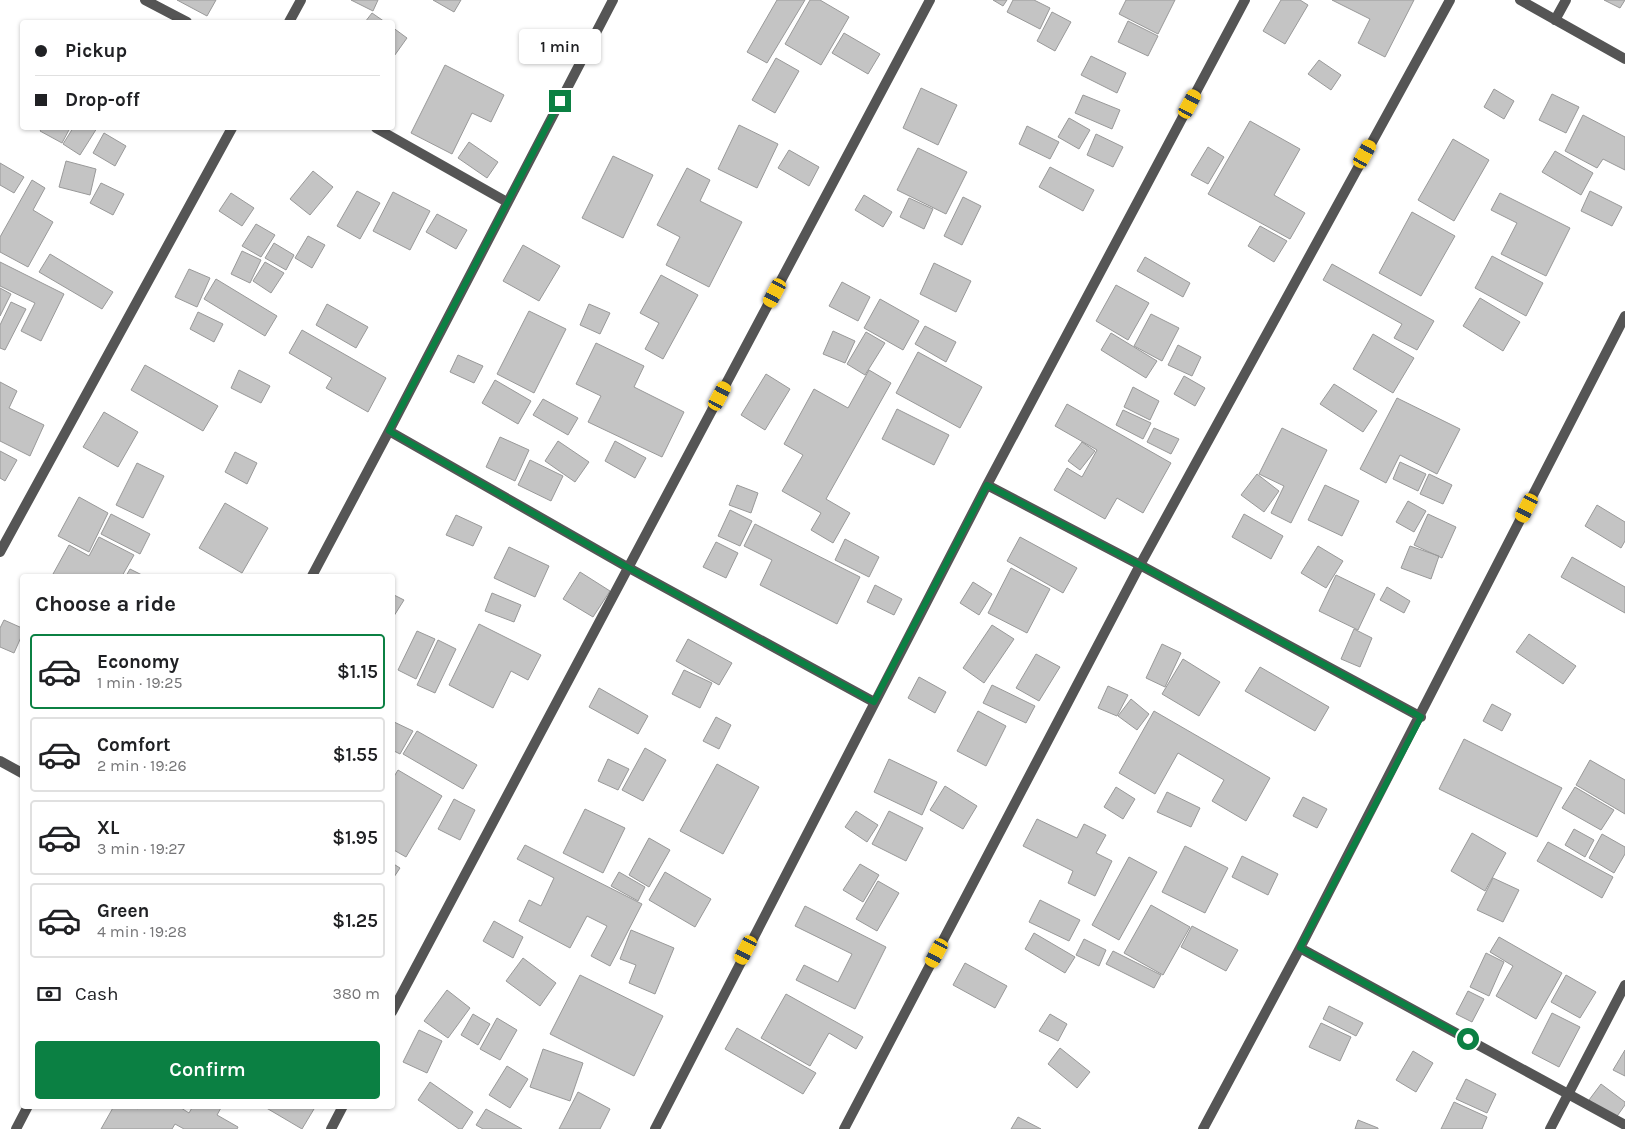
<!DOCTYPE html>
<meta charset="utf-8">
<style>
:root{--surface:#fff;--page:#f2f2f2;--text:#202124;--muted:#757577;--line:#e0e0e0;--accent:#0b8043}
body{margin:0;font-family:Karla,sans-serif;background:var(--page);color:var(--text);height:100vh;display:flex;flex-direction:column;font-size:19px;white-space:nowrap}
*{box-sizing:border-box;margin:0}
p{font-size:16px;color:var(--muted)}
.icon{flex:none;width:28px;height:28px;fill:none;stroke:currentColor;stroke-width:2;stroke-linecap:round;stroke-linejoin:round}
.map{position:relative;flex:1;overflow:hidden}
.details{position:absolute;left:20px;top:574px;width:375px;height:535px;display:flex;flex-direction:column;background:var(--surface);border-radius:5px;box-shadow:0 1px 4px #0004}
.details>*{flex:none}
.guide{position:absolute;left:20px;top:20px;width:375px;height:110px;border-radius:5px;box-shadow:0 1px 4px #0004;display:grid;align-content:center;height:110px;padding:0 15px;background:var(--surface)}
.end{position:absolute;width:22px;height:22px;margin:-11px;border:6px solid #0b8043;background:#fff;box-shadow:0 0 0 2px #fff}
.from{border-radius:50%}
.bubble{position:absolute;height:35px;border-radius:5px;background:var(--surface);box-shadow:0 1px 4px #0004;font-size:16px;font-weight:600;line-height:35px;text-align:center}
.car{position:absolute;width:15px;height:30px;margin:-15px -8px;border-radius:6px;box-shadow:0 0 4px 1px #0007;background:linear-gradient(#f5c518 24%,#345 0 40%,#f5c518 0 76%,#345 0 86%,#f5c518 0)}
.guide b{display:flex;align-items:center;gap:18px;height:48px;font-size:19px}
.guide b+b{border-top:1px solid var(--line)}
.guide i{width:12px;height:12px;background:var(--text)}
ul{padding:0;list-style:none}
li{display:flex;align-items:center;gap:15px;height:75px;margin:0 10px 8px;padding:0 5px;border:2px solid var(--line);border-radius:5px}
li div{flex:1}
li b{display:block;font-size:19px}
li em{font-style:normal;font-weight:600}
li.current{border-color:var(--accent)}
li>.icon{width:45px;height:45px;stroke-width:1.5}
h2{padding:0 15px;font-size:22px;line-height:60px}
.pay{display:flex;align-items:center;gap:12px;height:55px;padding:0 15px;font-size:19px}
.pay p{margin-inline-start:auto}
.primary-button{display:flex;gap:10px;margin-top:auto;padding:10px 15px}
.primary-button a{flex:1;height:58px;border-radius:5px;background:var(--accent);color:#fff;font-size:20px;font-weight:600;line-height:58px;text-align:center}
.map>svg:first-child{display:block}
</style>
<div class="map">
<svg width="1625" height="1129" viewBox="0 0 1625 1129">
<rect width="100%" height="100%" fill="#fff"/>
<path fill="#c4c4c4" stroke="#999" d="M177 0H216L207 16Z
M351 0H378L373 11Z
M433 0H461L454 12Z
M777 0H805L767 63 747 52Z
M810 0H820L849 17 821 65 785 44Z
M993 0H1007L1003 6Z
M1013 0H1034L1050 8 1040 29 1007 12Z
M1126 0H1175L1158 34 1119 14Z
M1281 0H1300L1308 5 1285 44 1263 31Z
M1332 0H1414L1385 57 1358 43 1370 19Z
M1604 0H1625L1620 8Z
M1052 12 1071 22 1055 51 1037 41Z
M372 13 385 22H365Z
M1128 21 1158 36 1148 56 1118 42Z
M392 27 407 38 392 59Z
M844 33 880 54 868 74 832 53Z
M1091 56 1126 73 1117 93 1081 75Z
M776 58 799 71 775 113 752 100Z
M1319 60 1341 75 1331 90 1308 74Z
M445 65 504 95 491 122 472 113 452 154 411 133Z
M921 88 957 105 938 145 903 128Z
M1494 89 1514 101 1504 119 1484 107Z
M1552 94 1579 107 1566 133 1539 120Z
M1083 95 1120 110 1112 129 1075 113Z
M1583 115 1625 137V170L1603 159 1597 168 1565 151Z
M1069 118 1090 130 1079 149 1058 137Z
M1250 121 1300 149 1274 195 1305 213 1290 239 1208 194Z
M739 125 778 144 757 188 718 169Z
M1027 126 1059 142 1050 159 1019 144Z
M42 128H70L62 143 40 131Z
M73 128H97L80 155 63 144Z
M104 133 126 146 115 166 93 153Z
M1096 134 1123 147 1113 167 1087 155Z
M1453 139 1489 160 1454 221 1418 200Z
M469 142 498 162 487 178 458 158Z
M1208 147 1224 157 1208 184 1191 175Z
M918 148 967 172 946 214 897 190Z
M789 150 819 167 809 186 778 168Z
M1555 151 1593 173 1581 195 1542 172Z
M613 156 653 175 623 238 582 218Z
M66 161 96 169 90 195 59 187Z
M0 163 24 177 14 193 0 185Z
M1050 167 1094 190 1083 211 1039 187Z
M687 168 710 180 700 201 742 222 709 287 666 265 680 237 657 225Z
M313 171 333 187 310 215 290 199Z
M32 180 45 188 33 210 53 222 28 267 0 252V237Z
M101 183 124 194 113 215 90 203Z
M357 191 380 203 360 239 337 226Z
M1590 191 1622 207 1612 226 1581 211Z
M393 192 430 211 410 250 373 231Z
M231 193 254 208 242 226 219 211Z
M1500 193 1570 228 1546 276 1501 254 1517 223 1491 210Z
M864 195 892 212 883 227 855 210Z
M963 197 981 206 962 245 944 236Z
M909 198 933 209 924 229 900 217Z
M1412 212 1455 236 1421 296 1379 273Z
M437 214 467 230 456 249 426 232Z
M256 224 275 235 261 257 242 246Z
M1260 226 1287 241 1274 262 1248 246Z
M308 236 325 245 312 268 295 258Z
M274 243 294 255 286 270 265 258Z
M523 245 560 266 539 301 503 281Z
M242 251 261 260 250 283 231 274Z
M50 254 113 292 102 309 39 272Z
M1492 256 1543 283 1526 316 1475 288Z
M1145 257 1190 283 1183 297 1137 271Z
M0 262 64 294 41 341 21 331 35 303 0 286Z
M265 262 284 273 271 293 253 281Z
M934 263 971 281 956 312 920 294Z
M1332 264 1434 321 1417 350 1394 338 1402 324 1323 280Z
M189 269 210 278 197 307 175 297Z
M661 275 698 295 663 359 645 349 659 323 640 313Z
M216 279 277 316 265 336 204 299Z
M842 282 870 297 858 321 829 306Z
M1116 285 1149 303 1128 340 1096 321Z
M0 288 11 294 0 316Z
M1480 298 1520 322 1503 351 1463 326Z
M880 299 919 321 903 350 864 328Z
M11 302 26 309 5 350 0 348V325Z
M327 304 368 327 356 348 316 325Z
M589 304 610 313 600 334 580 325Z
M529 311 566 329 534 393 497 374Z
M198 312 223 324 214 342 190 329Z
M1151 314 1179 328 1162 361 1134 346Z
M925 326 956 342 946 362 915 344Z
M302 330 386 378 368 412 326 388 332 378 289 353Z
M833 331 855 341 845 363 823 354Z
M866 332 885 343 865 375 847 364Z
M1111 333 1157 361 1146 378 1101 350Z
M1373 334 1414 358 1393 393 1353 369Z
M596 343 644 366 634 387 684 412 662 457 588 422 601 396 576 384Z
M1178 345 1201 357 1192 376 1168 365Z
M918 352 982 387 960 428 896 393Z
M458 355 483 366 474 383 450 372Z
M145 365 218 406 203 431 131 390Z
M239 370 270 386 261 403 231 388Z
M869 370 891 383 826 499 850 513 833 543 811 530 821 513 782 491 803 455 784 444 814 389 848 408Z
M766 374 790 389 765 430 741 415Z
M1184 376 1205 388 1195 406 1174 394Z
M495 380 531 401 518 424 482 403Z
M0 382 17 391 9 408 44 425 30 456 0 441Z
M1334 384 1377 411 1363 432 1320 404Z
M1133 387 1159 401 1150 420 1124 407Z
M1397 398 1460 429 1437 474 1400 455 1386 483 1360 469Z
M543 399 578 418 568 435 533 415Z
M1067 404 1171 463 1143 513 1117 498 1105 519 1054 490 1067 468 1082 477 1097 450 1055 426Z
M897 409 949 435 934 465 882 439Z
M1123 410 1151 423 1143 439 1116 425Z
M104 412 138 432 118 467 83 447Z
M1154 428 1179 439 1171 454 1147 442Z
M1282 428 1327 450 1291 523 1271 513 1284 486 1259 474Z
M500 437 529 450 515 481 486 467Z
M558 441 589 462 575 482 545 461Z
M615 441 646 458 635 478 605 461Z
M1082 442 1095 451 1080 470 1068 461Z
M0 451 17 460 5 481 0 478Z
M235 452 257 463 247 484 225 472Z
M530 460 563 476 551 501 518 485Z
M1400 462 1426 474 1418 491 1393 479Z
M137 463 164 476 143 518 116 505Z
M1257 474 1279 491 1264 512 1241 495Z
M1429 474 1452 485 1443 504 1420 494Z
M737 485 758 493 751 513 729 505Z
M1325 485 1359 501 1342 536 1308 520Z
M79 497 108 513 89 552 58 536Z
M1408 501 1426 511 1414 532 1396 522Z
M225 503 268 528 242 573 199 548Z
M1597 505 1625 522V541L1621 548 1585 526Z
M730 510 752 521 740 546 718 536Z
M111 514 150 534 140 554 101 534Z
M1244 514 1283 536 1271 559 1232 537Z
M1428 514 1456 527 1442 558 1414 545Z
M456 515 482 527 473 546 446 535Z
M755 524 860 577 837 624 760 585 772 560 744 546Z
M99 537 134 555 122 576H58L53 574 69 545 89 556Z
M1020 537 1077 568 1063 593 1007 561Z
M845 539 879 557 869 577 835 560Z
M716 542 738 553 726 578 703 567Z
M1318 546 1343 561 1326 588 1301 573Z
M1410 546 1439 556 1431 579 1401 568Z
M509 547 549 566 535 597 494 578Z
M1572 557 1625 587V613L1561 577Z
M1011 568 1050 589 1027 633 988 613Z
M130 569 144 576H126Z
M580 572 610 591 593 617 563 599Z
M1336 575 1375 594 1358 630 1319 611Z
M973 582 992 594 979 615 960 603Z
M875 585 902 599 894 615 867 602Z
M1387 587 1410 601 1404 613 1380 600Z
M492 593 521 605 514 622 485 611Z
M392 594 404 600 392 619Z
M4 620 22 628V635L14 653 0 647V628Z
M479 624 541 655 528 680 511 671 493 708 449 685Z
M992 625 1014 639 984 683 963 668Z
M1354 629 1372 638 1360 667 1341 659Z
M417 631 435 639 416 679 398 670Z
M1529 634 1576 666 1563 684 1516 652Z
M688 639 732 663 719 685 676 661Z
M438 640 456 649 435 693 417 685Z
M1162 644 1181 653 1165 687 1146 678Z
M1036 654 1060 667 1039 701 1016 688Z
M1183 659 1220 682 1199 716 1162 694Z
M1260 667 1329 707 1315 731 1245 691Z
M684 670 712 683 700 708 672 694Z
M919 677 946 692 935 713 908 698Z
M992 685 1035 706 1026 723 983 703Z
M1108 686 1128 695 1117 716 1098 708Z
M599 688 648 716 638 734 589 707Z
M1131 699 1149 714 1137 730 1118 716Z
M1492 704 1511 714 1502 731 1483 721Z
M978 711 1006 726 986 766 957 751Z
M1154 711 1270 778 1246 821 1212 801 1224 780 1178 753 1155 794 1119 773Z
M716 717 731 725 719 749 703 741Z
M392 721 413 731 400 754 392 750Z
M417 731 477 765 463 789 403 754Z
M1464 739 1562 788 1537 837 1439 789Z
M645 748 666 760 643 801 622 790Z
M608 759 629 769 618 790 598 781Z
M889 759 937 782 922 815 874 792Z
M1590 760 1625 780V814L1576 785Z
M717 764 759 787 723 854 680 831Z
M398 770 442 796 406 857 392 849V780Z
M945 786 977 806 963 829 930 810Z
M1116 787 1135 799 1123 819 1104 807Z
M1575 787 1614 810 1601 830 1562 808Z
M1167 792 1200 808 1191 827 1157 812Z
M1303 797 1327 809 1317 828 1293 816Z
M454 799 475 810 460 840 438 829Z
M585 809 625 828 603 873 563 853Z
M856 811 878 825 867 842 845 827Z
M889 811 923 828 906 861 872 844Z
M1037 819 1077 838 1084 824 1106 835 1096 853 1112 861 1095 896 1068 883 1073 871 1023 846Z
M1574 829 1594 840 1585 857 1565 845Z
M1472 833 1506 853 1485 891 1451 871Z
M1602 834 1625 847V854L1614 873 1589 858Z
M649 838 670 850 649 887 629 875Z
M1548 842 1613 877 1602 898 1537 861Z
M525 845 642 904 610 966 591 956 607 926 587 916 570 948 519 921 529 900 541 906 554 878 517 859Z
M1185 846 1228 868 1205 913 1162 892Z
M1242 856 1278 874 1268 895 1232 877Z
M1129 857 1157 872 1119 940 1092 925Z
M392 863 400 868 392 880Z
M860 864 879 875 863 902 843 890Z
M619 872 645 887 638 901 611 886Z
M665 872 711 899 695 927 649 900Z
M1493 878 1519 890 1503 922 1477 910Z
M878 881 899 893 877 931 856 919Z
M1040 900 1080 920 1069 941 1029 922Z
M1151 905 1190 927 1163 975 1124 953Z
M805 906 886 947 855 1009 796 980 804 965 838 982 852 954 795 926Z
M494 921 523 937 513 958 483 941Z
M1192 926 1238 950 1226 971 1181 947Z
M631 930 674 948 655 994 629 983 636 965 620 959Z
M1034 933 1075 957 1065 973 1025 949Z
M1499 937 1562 973 1536 1019 1496 996 1513 966 1490 952Z
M1084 939 1106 950 1099 966 1076 955Z
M1113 951 1161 975 1154 988 1106 964Z
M1486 953 1504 962 1489 996 1470 987Z
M523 958 556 983 540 1006 506 981Z
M965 963 1007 986 995 1008 953 985Z
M580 975 663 1016 634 1076 550 1034Z
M1566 975 1596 992 1580 1018 1551 1002Z
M447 990 470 1008 448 1038 424 1021Z
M1468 991 1484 999 1472 1022 1456 1014Z
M786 994 863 1037 856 1049 829 1033 810 1066 761 1038Z
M1329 1006 1363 1023 1356 1036 1323 1019Z
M1552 1013 1580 1027 1559 1067 1532 1053Z
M473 1014 490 1024 478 1045 461 1035Z
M1050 1014 1067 1024 1058 1041 1039 1031Z
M497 1018 517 1030 500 1060 480 1049Z
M1321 1023 1351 1037 1340 1061 1309 1047Z
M737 1028 816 1073 803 1094 725 1049Z
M419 1030 442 1041 427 1073 403 1062Z
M1060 1048 1090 1072 1077 1088 1048 1064Z
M543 1049 583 1063 570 1101 530 1087Z
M1625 1050V1076L1613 1070Z
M1413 1051 1433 1063 1416 1092 1396 1080Z
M507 1066 528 1079 510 1108 489 1095Z
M1466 1079 1496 1094 1487 1113 1456 1099Z
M430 1082 473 1112 462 1129H459L418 1100Z
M1601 1084 1625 1102V1105L1615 1119 1589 1100Z
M578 1092 610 1109 600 1129H559Z
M1454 1102 1487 1117 1482 1129H1441Z
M114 1106H134L138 1109 140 1106H178L189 1113 193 1106H222L217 1115 238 1127 237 1129H184L175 1124 172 1129H101Z
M263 1106H310L314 1109 302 1129Z
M486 1109 522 1129H483L476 1125Z
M1018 1117 1041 1129H1011Z
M1358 1120 1378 1128V1129H1355Z"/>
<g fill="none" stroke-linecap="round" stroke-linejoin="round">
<path stroke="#555" stroke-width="10" d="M145 0 187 22
M1520 0 1625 59
M1555 20 1566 0
M289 22 301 0
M376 128 507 202
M389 431 629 568 874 702
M987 485 1140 565 1421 717
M0 552 232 128
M312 576 389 431 613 0
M0 761 22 773
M1300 948 1625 1125
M392 1012 930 0
M16 1129 28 1106
M331 1129 343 1106
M655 1129 987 485 1245 0
M844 1129 1140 565 1450 0
M1203 1129 1300 948 1625 316
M1550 1129 1625 985"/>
</g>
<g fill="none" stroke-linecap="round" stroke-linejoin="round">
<path stroke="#0b8043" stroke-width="6" d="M560 101 389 431 629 568 874 702 987 485 1140 565 1421 717 1300 948 1468 1039"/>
</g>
</svg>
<i class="end from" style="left:1468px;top:1039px"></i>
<i class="end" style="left:560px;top:101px"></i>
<div class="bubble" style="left:519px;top:29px;width:82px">1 min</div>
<i class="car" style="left:1190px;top:104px;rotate:28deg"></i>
<i class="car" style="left:1365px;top:154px;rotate:29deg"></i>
<i class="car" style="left:775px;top:293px;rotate:208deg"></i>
<i class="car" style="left:720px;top:396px;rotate:28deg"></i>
<i class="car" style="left:1527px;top:508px;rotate:207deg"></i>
<i class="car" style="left:746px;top:950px;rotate:207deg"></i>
<i class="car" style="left:937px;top:953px;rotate:208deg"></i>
<div class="guide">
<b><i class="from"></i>Pickup</b>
<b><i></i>Drop-off</b>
</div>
<section class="details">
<h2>Choose a ride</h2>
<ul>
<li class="current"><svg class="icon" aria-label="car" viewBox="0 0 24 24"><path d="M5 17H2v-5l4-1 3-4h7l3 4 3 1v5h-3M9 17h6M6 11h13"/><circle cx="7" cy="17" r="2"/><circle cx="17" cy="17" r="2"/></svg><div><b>Economy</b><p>1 min · 19:25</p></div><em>$1.15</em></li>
<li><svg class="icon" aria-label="car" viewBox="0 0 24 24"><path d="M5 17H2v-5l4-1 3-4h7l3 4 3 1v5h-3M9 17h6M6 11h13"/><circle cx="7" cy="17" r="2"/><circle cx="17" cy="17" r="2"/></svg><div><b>Comfort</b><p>2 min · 19:26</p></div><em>$1.55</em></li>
<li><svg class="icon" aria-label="car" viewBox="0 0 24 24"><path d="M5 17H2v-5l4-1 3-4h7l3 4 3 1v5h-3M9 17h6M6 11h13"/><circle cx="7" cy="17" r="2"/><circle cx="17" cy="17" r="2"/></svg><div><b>XL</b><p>3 min · 19:27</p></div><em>$1.95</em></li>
<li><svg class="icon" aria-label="car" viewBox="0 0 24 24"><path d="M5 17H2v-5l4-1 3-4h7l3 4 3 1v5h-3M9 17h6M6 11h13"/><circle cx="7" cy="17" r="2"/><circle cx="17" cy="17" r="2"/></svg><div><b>Green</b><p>4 min · 19:28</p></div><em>$1.25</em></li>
</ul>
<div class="pay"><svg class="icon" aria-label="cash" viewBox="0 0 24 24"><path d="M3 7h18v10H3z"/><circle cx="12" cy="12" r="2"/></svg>Cash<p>380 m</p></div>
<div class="primary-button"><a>Confirm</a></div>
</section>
</div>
